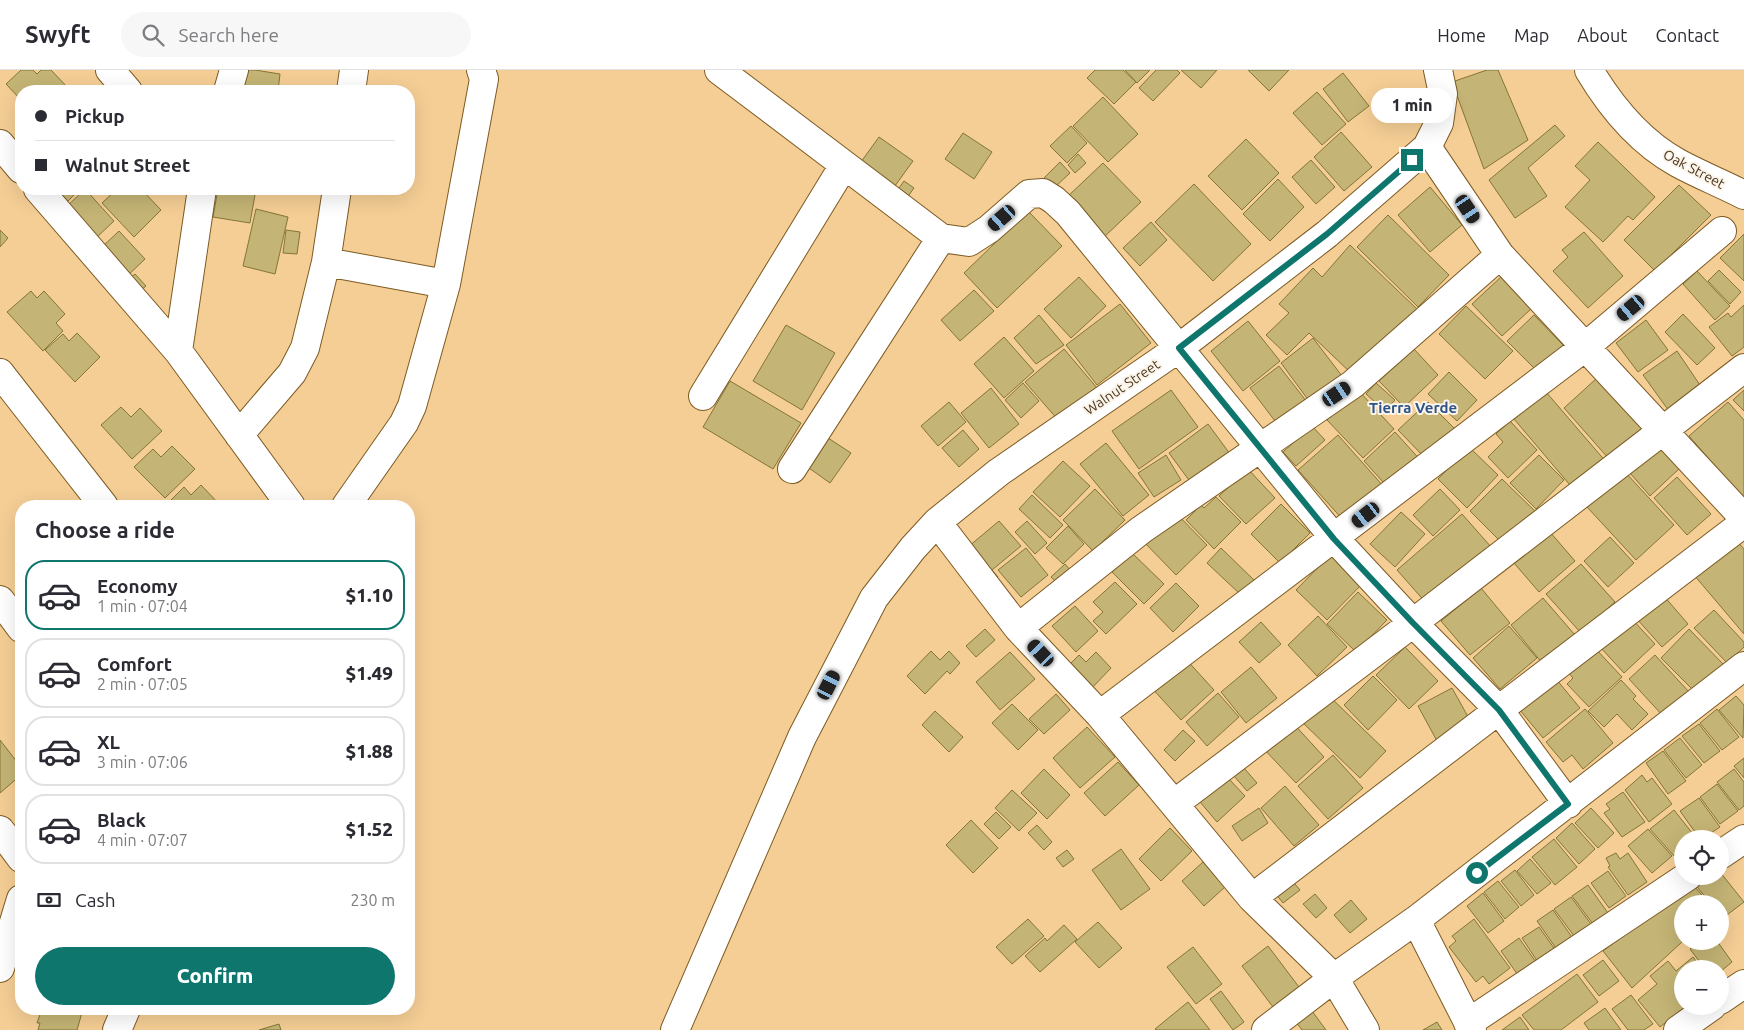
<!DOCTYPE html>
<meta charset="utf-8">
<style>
:root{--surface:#fff;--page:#f7f7f7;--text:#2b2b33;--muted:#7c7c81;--line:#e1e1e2;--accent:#0f766e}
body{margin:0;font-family:Ubuntu,sans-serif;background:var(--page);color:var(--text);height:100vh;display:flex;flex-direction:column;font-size:19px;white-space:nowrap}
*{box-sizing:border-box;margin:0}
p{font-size:16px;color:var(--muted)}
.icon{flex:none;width:28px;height:28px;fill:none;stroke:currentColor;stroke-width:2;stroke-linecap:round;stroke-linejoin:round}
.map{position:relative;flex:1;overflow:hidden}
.sheet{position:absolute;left:15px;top:430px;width:400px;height:515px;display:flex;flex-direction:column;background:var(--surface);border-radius:20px;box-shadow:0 5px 20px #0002}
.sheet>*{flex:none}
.hud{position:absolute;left:15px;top:15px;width:400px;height:110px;border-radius:20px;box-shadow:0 5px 20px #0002;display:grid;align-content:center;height:110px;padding:0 20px;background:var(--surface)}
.controls{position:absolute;left:1674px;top:760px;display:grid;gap:10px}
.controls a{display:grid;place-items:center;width:55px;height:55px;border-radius:50%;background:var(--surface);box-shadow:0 5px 20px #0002;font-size:25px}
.end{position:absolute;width:22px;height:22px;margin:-11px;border:6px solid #0f766e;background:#fff;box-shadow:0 0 0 2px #fff}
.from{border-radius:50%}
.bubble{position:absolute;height:35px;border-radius:18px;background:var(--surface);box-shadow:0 5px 20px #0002;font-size:16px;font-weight:800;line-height:35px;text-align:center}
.car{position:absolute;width:15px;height:30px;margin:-15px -8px;border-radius:6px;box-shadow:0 0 4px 1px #0007;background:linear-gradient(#222 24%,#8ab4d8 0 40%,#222 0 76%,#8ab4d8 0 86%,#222 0)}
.hud b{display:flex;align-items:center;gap:18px;height:48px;font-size:19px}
.hud b+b{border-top:1px solid var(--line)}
.hud i{width:12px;height:12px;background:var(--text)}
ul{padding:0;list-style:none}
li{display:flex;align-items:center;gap:15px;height:70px;margin:0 10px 8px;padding:0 10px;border:2px solid var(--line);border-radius:20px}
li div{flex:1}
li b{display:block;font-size:19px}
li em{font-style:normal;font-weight:800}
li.selected{border-color:var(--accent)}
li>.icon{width:45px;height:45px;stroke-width:1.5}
h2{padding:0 20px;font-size:22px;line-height:60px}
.pay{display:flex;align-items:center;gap:12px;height:55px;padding:0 20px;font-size:19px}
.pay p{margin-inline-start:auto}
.cta{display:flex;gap:10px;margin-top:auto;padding:10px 20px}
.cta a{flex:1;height:58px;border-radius:30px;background:var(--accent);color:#fff;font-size:20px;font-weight:800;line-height:58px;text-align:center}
header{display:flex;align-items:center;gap:30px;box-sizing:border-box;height:70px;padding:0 25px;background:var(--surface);border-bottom:1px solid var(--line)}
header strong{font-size:24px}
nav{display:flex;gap:28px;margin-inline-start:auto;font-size:18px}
.search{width:350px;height:45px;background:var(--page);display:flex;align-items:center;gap:12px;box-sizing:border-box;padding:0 18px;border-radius:28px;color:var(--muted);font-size:19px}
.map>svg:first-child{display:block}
</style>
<header>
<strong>Swyft</strong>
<div class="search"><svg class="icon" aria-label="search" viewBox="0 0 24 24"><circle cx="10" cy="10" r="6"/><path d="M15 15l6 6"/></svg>Search here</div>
<nav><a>Home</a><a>Map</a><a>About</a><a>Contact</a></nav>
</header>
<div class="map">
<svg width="1744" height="960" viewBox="0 0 1744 960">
<rect width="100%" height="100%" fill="#f5ce95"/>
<path fill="#c4b475" stroke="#837536" d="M21 0H33L37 4 41 0H51L69 19 67 21H21V30L6 14Z
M242 0H255L280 4 278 21H239Z
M1095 0H1123L1136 12 1114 34 1087 8Z
M1125 0H1150L1137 13Z
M1156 0H1177L1180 3 1153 31 1139 18Z
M1181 0H1217L1201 18Z
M1248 0H1289L1269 21Z
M1487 0H1498L1528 70 1484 99 1452 12Z
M1343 3 1369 36 1348 52 1323 19Z
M1317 22 1346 54 1322 75 1293 43Z
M1103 27 1138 64 1108 92 1073 56Z
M1555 55 1565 66 1528 98 1547 126 1515 148 1489 110Z
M1071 56 1087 73 1067 93 1050 76Z
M1341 62 1372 97 1344 121 1314 87Z
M963 63 992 82 974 109 945 89Z
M879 67 913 91 892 120 858 96Z
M1246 69 1279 103 1242 140 1208 106Z
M1598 72 1655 127 1633 150 1628 146 1603 172 1565 137 1590 110 1575 96Z
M1078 84 1086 93 1075 103 1068 95Z
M1311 90 1335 117 1316 134 1292 107Z
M1060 92 1070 103 1054 118 1044 108Z
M1103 93 1141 132 1103 168 1066 128Z
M1278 109 1304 137 1270 171 1243 144Z
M904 111 914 118 904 132 894 125Z
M1194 114 1251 174 1213 211 1155 152Z
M1679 115 1711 145 1655 201 1624 170Z
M1430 117 1462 155 1430 182 1398 145Z
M40 119H80L68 131 59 122 51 130Z
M85 119 114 151 96 168 60 143Z
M117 119H123L128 124 133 119H141L161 140 134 167 102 133Z
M218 119H256L250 153 213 147Z
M256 139 288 147 275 204 243 196Z
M1028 141 1062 176 997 238 964 203Z
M1388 145 1449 205 1418 237 1357 177Z
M1151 152 1167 170 1140 196 1123 178Z
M0 160 8 168 0 177Z
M286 160 300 162 297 184 283 183Z
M119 161 145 189 121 212 101 178Z
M1584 162 1623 206 1588 238 1553 201 1568 187 1562 180Z
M1744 164V211L1720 188Z
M1350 175 1418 240 1353 305 1309 263 1287 285 1266 265 1289 243 1279 234 1313 198 1322 207Z
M1719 200 1741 222 1730 234 1708 211Z
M1697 201 1730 236 1715 250 1683 214Z
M135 204 146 216 135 225 124 213Z
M1502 206 1532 238 1502 266 1472 234Z
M1079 207 1106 236 1071 268 1044 239Z
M974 220 994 241 960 271 941 250Z
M31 221 37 228 44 221 65 244 56 253 63 261 43 281 7 242Z
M1120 234 1151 273 1097 315 1066 275Z
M1744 235V277L1732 286 1709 257 1728 243 1731 247Z
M1466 236 1513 281 1485 309 1439 264Z
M1683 244 1715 278 1697 295 1665 262Z
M1039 245 1064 275 1036 294 1014 268Z
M1534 245 1564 276 1538 302 1507 271Z
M1646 250 1668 280 1638 302 1616 273Z
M1248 251 1280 291 1243 321 1211 281Z
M786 255 835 283 802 340 753 311Z
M77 263 100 287 75 312 45 280 63 264 69 271Z
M1004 267 1034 301 1004 328 974 294Z
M1313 268 1342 306 1309 331 1281 293Z
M1064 279 1098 319 1059 351 1025 312Z
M1414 279 1438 305 1404 337 1379 311Z
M1677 281 1702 318 1669 341 1643 305Z
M1279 296 1307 332 1278 355 1250 318Z
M1449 302 1477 330 1457 351 1428 324Z
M1597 308 1643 360 1609 389 1564 338Z
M730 311 801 353 773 399 703 357Z
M1023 313 1039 331 1021 348 1005 330Z
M1376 313 1395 330 1385 341 1366 324Z
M991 318 1019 354 989 378 961 343Z
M1171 320 1198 357 1139 399 1112 361Z
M1358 320 1394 359 1363 388 1327 350Z
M1744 320V341L1733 330Z
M1546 322 1607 393 1575 421 1514 349Z
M949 332 966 352 938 376 921 356Z
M1428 332 1457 361 1427 390 1398 360Z
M1728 332 1744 350V429L1689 366Z
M121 337 131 347 140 338 162 361 132 389 101 355Z
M1510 351 1537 380 1508 408 1488 387 1503 372 1496 364Z
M1208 354 1233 388 1194 417 1169 383Z
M1312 356 1325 370 1296 396 1283 382Z
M963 360 979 379 959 397 942 378Z
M1395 362 1423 393 1392 422 1364 391Z
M822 364 851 383 830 413 802 393Z
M1338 365 1384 417 1345 452 1298 400Z
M1106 373 1149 425 1123 446 1080 394Z
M1660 375 1680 398 1650 426 1630 403Z
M172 376 195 399 165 428 134 397 153 379 161 387Z
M1469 377 1498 405 1467 438 1438 409Z
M1166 385 1181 410 1154 427 1138 403Z
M1539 385 1564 410 1536 439 1510 413Z
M1063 391 1090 416 1060 447 1033 422Z
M1248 399 1275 428 1246 454 1219 426Z
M1625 402 1674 455 1636 490 1587 437Z
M1677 407 1711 444 1687 465 1654 428Z
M1502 409 1537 443 1505 476 1470 441Z
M201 415 221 436H171L168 433 184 417 191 425Z
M1095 419 1125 450 1093 481 1063 450Z
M1440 419 1460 440 1433 466 1413 445Z
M1032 425 1063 455 1050 468 1019 439Z
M1216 427 1241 452 1214 479 1186 450 1201 435 1204 438Z
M1281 434 1310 463 1280 493 1251 464Z
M1174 441 1207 475 1176 505 1143 471Z
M1401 442 1425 464 1395 497 1370 474Z
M1462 444 1492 478 1427 534 1397 500Z
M999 451 1021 476 992 500 998 507 990 515 962 482Z
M1027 451 1047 473 1035 484 1015 462Z
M1068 456 1084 474 1063 494 1046 478Z
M1550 462 1575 491 1539 522 1514 493Z
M1610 467 1634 493 1608 517 1584 491Z
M1736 470 1744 479V564L1694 505Z
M1026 478 1048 505 1021 527 998 500Z
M1221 478 1255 511 1241 525 1207 493Z
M1132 483 1164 514 1144 534 1112 502Z
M1331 484 1362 514 1327 550 1296 520Z
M1065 494 1072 502 1059 515 1051 507Z
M1581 494 1615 532 1581 563 1546 524Z
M1115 512 1137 534 1106 564 1093 551 1103 542 1093 532Z
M1176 513 1199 536 1173 562 1150 538Z
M1481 518 1510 553 1470 585 1441 551Z
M1358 522 1387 550 1356 582 1327 554Z
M1663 525 1688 554 1662 577 1636 548Z
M1543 528 1575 565 1542 593 1511 555Z
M1075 536 1098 561 1076 582 1052 556Z
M1714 540 1744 572V577L1727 593 1694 558Z
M1318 546 1347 577 1317 606 1288 575Z
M1631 548 1655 574 1624 603 1600 577Z
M1261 552 1281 574 1259 593 1239 572Z
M1509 556 1537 588 1500 619 1473 588Z
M985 559 995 570 976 587 966 576Z
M1689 559 1727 598 1699 626 1661 588Z
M1405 577 1438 611 1409 639 1376 605Z
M1594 577 1622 607 1589 637 1567 614 1573 608 1567 601Z
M931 581 940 590 949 581 960 593 950 604 947 601 925 624 907 606Z
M1010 582 1035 609 1000 640 976 612Z
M1096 582 1111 598 1091 619 1068 596 1079 585 1086 592Z
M1655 585 1690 623 1664 647 1629 609Z
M1183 586 1214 620 1181 650 1150 616Z
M1251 597 1277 628 1246 653 1221 622Z
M1373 606 1397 630 1368 660 1344 635Z
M1556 609 1580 638 1543 668 1519 639Z
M1621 610 1636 626 1633 629 1648 644 1632 660 1617 644 1604 657 1588 641Z
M1452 618 1471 652 1437 671 1418 636Z
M1218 623 1239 647 1207 676 1186 652Z
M1056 624 1070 640 1044 664 1029 649Z
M1327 624 1386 681 1360 708 1301 651Z
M1736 626 1744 635 1743 668 1719 640Z
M1012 634 1038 660 1018 680 992 653Z
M1585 639 1613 673 1583 699 1572 685 1563 692 1546 672Z
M1717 639 1739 667 1722 680 1700 653Z
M935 641 963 667 949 682 922 655Z
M1291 651 1324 687 1296 713 1262 677Z
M1699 654 1720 681 1704 693 1682 666Z
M1087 657 1115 687 1080 718 1053 688Z
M1183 660 1195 671 1175 691 1164 680Z
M1680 668 1702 695 1686 708 1664 680Z
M0 670 21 697V705L0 723Z
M1663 681 1686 711 1668 724 1646 693Z
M1333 685 1363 718 1328 749 1298 716Z
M1744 688V708L1734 696Z
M1118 692 1139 715 1105 746 1084 723Z
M1244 698 1257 713 1247 721 1234 706Z
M1044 699 1070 725 1047 749 1021 723Z
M1734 699 1744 712V736L1739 740 1717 712Z
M1642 705 1647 712 1652 708 1672 734 1649 752 1625 720Z
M1228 708 1245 726 1217 752 1200 732Z
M1717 714 1738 741 1720 754 1700 727Z
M1285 716 1319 755 1294 776 1261 738Z
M1012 720 1037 743 1019 761 995 738Z
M1623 722 1645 752 1622 767 1604 743 1610 739 1606 734Z
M1699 728 1720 757 1702 769H1700L1680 741Z
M1259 738 1268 753 1242 771 1232 756Z
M1591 738 1614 763 1598 778 1575 753Z
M1674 740 1693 764 1688 769H1682V780L1674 786 1650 759Z
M996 742 1011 757 999 769 984 754Z
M971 750 998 778 973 803 946 775Z
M1572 753 1595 779 1579 794 1556 768Z
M1037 755 1052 772 1044 780 1028 763Z
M1170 758 1192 781 1161 811 1139 789Z
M1648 759 1672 786 1652 803 1628 776Z
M1554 769 1577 797 1555 815 1532 787Z
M1121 779 1150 819 1121 840 1092 800Z
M1067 780 1074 789 1063 797 1056 788Z
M1616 783 1620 789 1628 783 1647 812 1628 825 1608 797 1610 796 1606 788Z
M1530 789 1551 813 1537 824 1517 801Z
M1203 792 1225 817 1204 836 1182 811Z
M1515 800 1534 825 1521 836 1501 811Z
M1608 801 1626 826 1609 838 1591 813Z
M1720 802 1744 832 1723 848 1720 845V834H1711L1694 813 1702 806H1720Z
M1288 806 1300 820 1283 833 1272 819Z
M1498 811 1519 837 1505 849 1484 822Z
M1588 815 1608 843 1593 854 1572 826Z
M1693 815 1710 834H1682L1683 871 1632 918 1603 881Z
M1483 823 1504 851 1488 863 1467 836Z
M1315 824 1327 838 1316 848 1303 834Z
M1571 827 1591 854 1574 866 1554 839Z
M1351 830 1367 849 1350 863 1334 845Z
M1553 840 1574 870 1558 881 1537 851Z
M1028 849 1044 866 1012 894 996 877Z
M1474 849 1510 898 1489 914 1483 906 1476 912 1449 877 1456 871 1452 866Z
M1098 852 1122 878 1099 898 1075 872Z
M1064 855 1077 869 1040 902 1025 886 1045 868 1047 871Z
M1539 857 1559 885 1541 897 1522 868Z
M1519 868 1538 895 1520 908 1501 881Z
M1701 871H1717L1732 892 1720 902V899H1705L1690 879Z
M1268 876 1302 921 1276 941 1242 896Z
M1193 877 1222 914 1196 934 1167 897Z
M1693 887 1702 899H1682V936H1686L1660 957 1638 930 1657 914 1650 906 1668 891 1676 901Z
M1603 890 1619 911 1599 926 1583 905Z
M1577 904 1598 932 1561 960H1534L1522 945Z
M1221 921 1244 952 1233 960 1210 929Z
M1631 925 1653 954 1644 960H1628L1612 939Z
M1188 932 1210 960H1156L1155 959Z
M1605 938 1621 960H1589L1584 953Z
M42 939H83L77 960H38L40 953H37Z
M1312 941 1326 960H1302L1296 952Z
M1520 947 1529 960H1502Z
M1437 952 1442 960H1423Z
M279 954 281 960H259Z"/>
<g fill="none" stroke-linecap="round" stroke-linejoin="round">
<defs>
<path id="minor" d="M110 0 128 21
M719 0 941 168 969 172 989 159 1029 124 1043 123 1054 130 1068 143 1335 469 1413 553 1499 640 1568 734
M1589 0C1611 37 1640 72 1678 93 1700 105 1723 114 1744 125
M228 21 234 0
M351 21 354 0
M0 74 21 99
M1427 77 1500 185 1744 448
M38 119 178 281 291 436
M326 192 446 214
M178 281 202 119
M0 303 104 436
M703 326 844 95
M239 365 292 303 305 278 326 192 337 119
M792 399 941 168
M346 436 404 353 412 336 446 214 484 9 481 0
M937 452 1018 558 1100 645 1252 828 1334 908 1365 960
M0 530 21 558
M1018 558 1141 460 1353 314 1500 185
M1100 645 1585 277 1722 161
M1174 734 1413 553 1744 298
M0 760 21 788
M1720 785 1744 769
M1252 828 1744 453
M1416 850 1472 960
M0 898 21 829
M1720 930 1744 914
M1468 953 1688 806
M117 960 126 939
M675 960 802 667 874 528 913 478 937 452 999 402 1179 278 1327 164 1427 77 1439 53 1443 24 1438 0
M1266 960 1334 908 1416 850 1744 596
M1678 960 1712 936"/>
</defs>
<use href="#minor" stroke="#7d5b23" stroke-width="30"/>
<use href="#minor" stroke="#fff" stroke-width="28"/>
</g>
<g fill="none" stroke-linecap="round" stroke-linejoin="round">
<path stroke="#0f766e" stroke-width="6" d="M1412 90 1327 164 1179 278 1334 469 1413 553 1499 640 1568 734 1477 803"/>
</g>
<g text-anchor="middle" stroke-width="4" stroke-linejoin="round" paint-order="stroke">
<g font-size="14" fill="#483821" stroke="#fcf4e9">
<text transform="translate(1694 99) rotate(28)" y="5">Oak Street</text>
<text transform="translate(1122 317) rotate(-34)" y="5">Walnut Street</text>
</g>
<g font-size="15" font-weight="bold" fill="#2b5389" stroke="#fcf4e9">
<text x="1413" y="343">Tierra Verde</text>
</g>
</g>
</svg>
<div class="controls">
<a><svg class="icon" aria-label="locate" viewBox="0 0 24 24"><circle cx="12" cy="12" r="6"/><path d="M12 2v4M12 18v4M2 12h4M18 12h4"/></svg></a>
<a>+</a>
<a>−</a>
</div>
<i class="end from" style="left:1477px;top:803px"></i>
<i class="end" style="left:1412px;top:90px"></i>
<div class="bubble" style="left:1371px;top:18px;width:82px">1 min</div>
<i class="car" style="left:1468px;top:139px;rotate:146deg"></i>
<i class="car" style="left:1002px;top:148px;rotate:229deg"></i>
<i class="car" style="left:1631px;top:238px;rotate:230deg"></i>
<i class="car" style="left:1337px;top:324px;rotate:56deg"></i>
<i class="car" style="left:1366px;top:445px;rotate:232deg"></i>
<i class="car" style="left:1041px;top:583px;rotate:317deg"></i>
<i class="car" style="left:829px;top:615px;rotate:27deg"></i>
<div class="hud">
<b><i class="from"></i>Pickup</b>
<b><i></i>Walnut Street</b>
</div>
<section class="sheet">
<h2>Choose a ride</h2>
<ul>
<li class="selected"><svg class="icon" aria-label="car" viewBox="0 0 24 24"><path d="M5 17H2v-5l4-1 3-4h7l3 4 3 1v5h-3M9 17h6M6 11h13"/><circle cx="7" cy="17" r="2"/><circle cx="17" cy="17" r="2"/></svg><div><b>Economy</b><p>1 min · 07:04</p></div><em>$1.10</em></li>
<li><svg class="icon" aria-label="car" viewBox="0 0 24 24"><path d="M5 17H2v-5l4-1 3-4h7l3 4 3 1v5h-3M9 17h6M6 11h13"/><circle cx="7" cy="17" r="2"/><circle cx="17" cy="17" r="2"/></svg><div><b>Comfort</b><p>2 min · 07:05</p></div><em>$1.49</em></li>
<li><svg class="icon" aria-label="car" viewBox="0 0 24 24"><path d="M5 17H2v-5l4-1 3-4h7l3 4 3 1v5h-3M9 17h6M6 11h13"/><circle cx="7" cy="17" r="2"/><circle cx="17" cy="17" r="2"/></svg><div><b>XL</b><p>3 min · 07:06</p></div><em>$1.88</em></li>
<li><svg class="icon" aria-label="car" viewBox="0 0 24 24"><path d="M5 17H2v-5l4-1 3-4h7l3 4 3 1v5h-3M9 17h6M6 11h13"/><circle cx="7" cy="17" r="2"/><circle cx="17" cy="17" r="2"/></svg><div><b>Black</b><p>4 min · 07:07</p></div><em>$1.52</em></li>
</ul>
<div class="pay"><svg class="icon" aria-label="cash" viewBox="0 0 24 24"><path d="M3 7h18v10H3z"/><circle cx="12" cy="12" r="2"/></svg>Cash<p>230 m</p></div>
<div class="cta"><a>Confirm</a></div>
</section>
</div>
